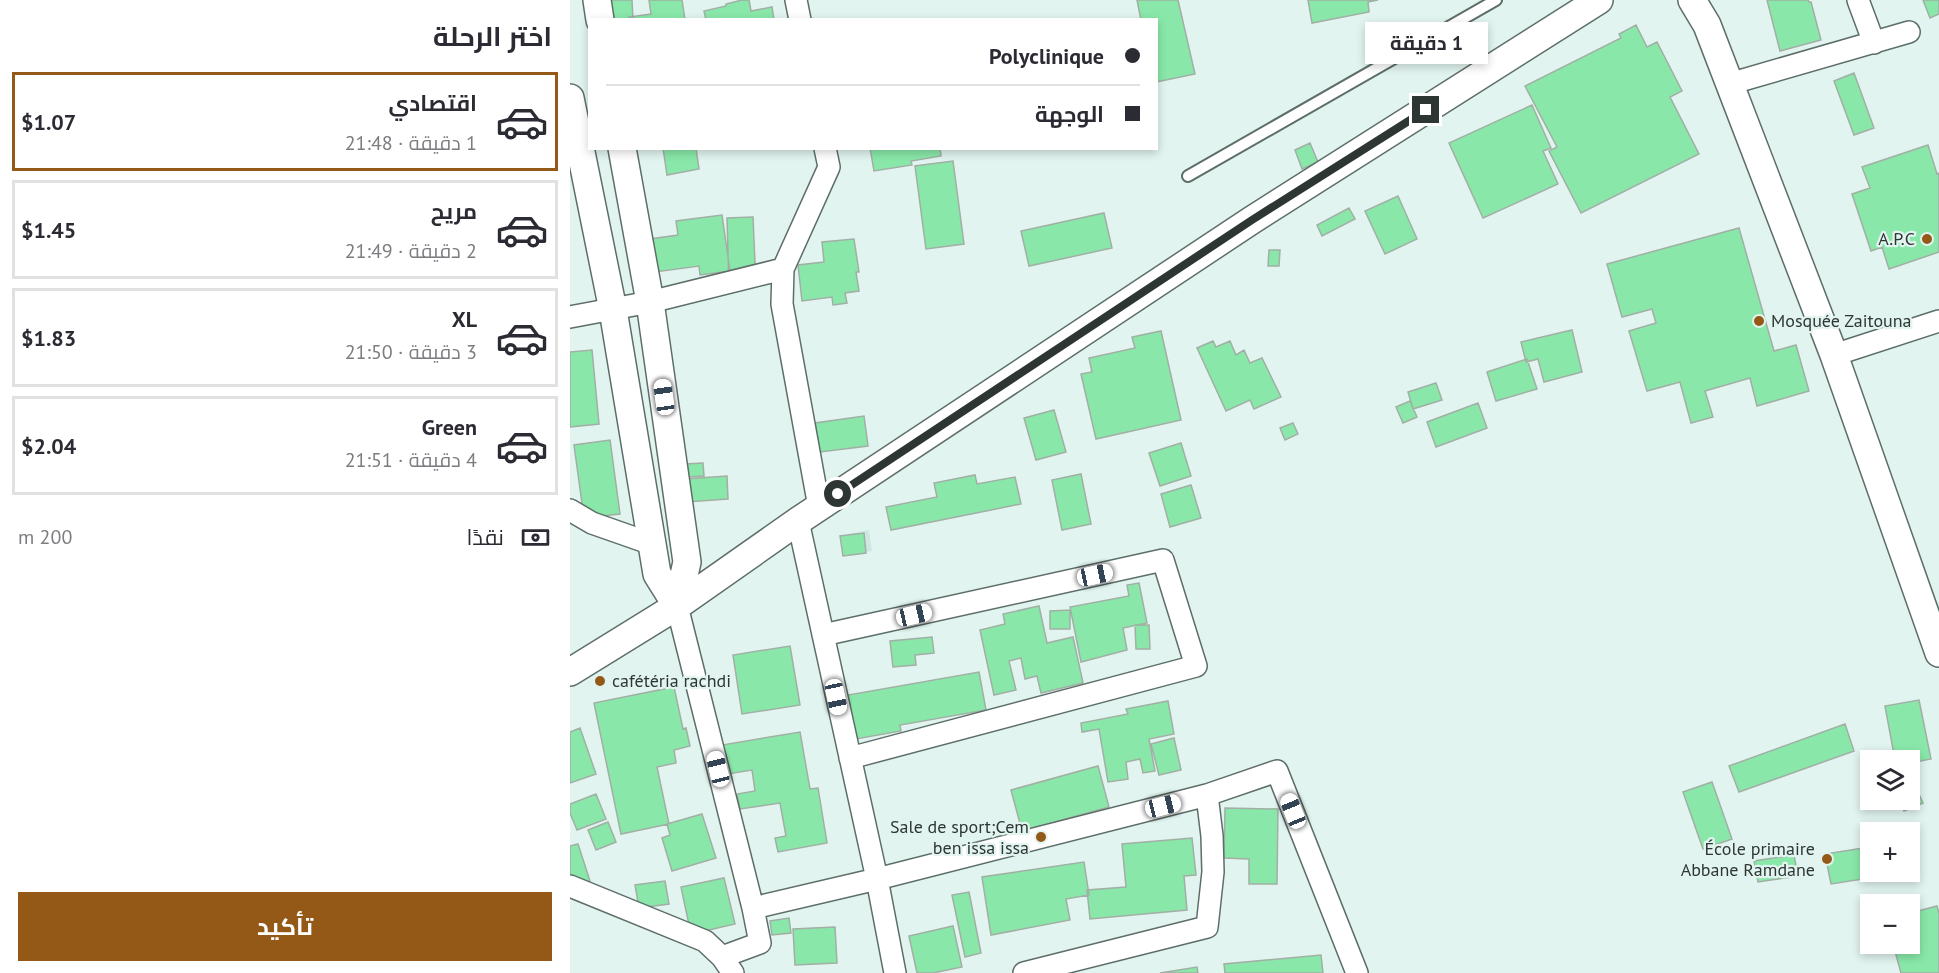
<!DOCTYPE html>
<html lang="ar">
<meta charset="utf-8">
<style>
:root{--surface:#fff;--page:#f7f7f7;--text:#2b2b33;--muted:#7c7c81;--line:#e1e1e2;--accent:#945917}
body{margin:0;font-family:"PT Sans",Cairo,sans-serif;background:var(--page);color:var(--text);direction:rtl;height:100vh;display:flex;flex-direction:column;font-size:22px;white-space:nowrap}
*{box-sizing:border-box;margin:0}
p{font-size:20px;color:var(--muted)}
.icon{flex:none;width:33px;height:33px;fill:none;stroke:currentColor;stroke-width:2;stroke-linecap:round;stroke-linejoin:round}
.map{position:relative;flex:1;overflow:hidden;direction:ltr}
.drawer{display:flex;flex-direction:column;background:var(--surface);width:570px}
.drawer>*{flex:none}
.top-card{position:absolute;left:18px;top:18px;width:570px;height:132px;border-radius:0px;box-shadow:0 3px 9px #0003;direction:rtl;display:grid;align-content:center;height:132px;padding:0 18px;background:var(--surface)}
.buttons{position:absolute;left:1290px;top:750px;display:grid;gap:12px}
.buttons a{display:grid;place-items:center;width:60px;height:60px;border-radius:0px;background:var(--surface);box-shadow:0 3px 9px #0003;font-size:30px}
.end{position:absolute;width:27px;height:27px;margin:-14px;border:8px solid #2e3634;background:#fff;box-shadow:0 0 0 3px #fff}
.from{border-radius:50%}
.bubble{position:absolute;height:42px;border-radius:0px;background:var(--surface);box-shadow:0 3px 9px #0003;font-size:20px;font-weight:700;line-height:42px;text-align:center;direction:rtl}
.car{position:absolute;width:18px;height:36px;margin:-18px -9px;border-radius:8px;box-shadow:0 0 4px 2px #0007;background:linear-gradient(#fff 24%,#345 0 40%,#fff 0 76%,#345 0 86%,#fff 0)}
.top-card b{display:flex;align-items:center;gap:21px;height:57px;font-size:22px}
.top-card b+b{border-top:2px solid var(--line)}
.top-card i{width:15px;height:15px;background:var(--text)}
ul{padding:0;list-style:none}
li{display:flex;align-items:center;gap:18px;height:99px;margin:0 12px 9px;padding:0 6px;border:3px solid var(--line);border-radius:0px}
li div{flex:1}
li b{display:block;font-size:22px}
li em{font-style:normal;font-weight:700}
li.current{border-color:var(--accent)}
li>.icon{width:54px;height:54px;stroke-width:1.5}
h2{padding:0 18px;font-size:27px;line-height:72px}
.pay{display:flex;align-items:center;gap:15px;height:66px;padding:0 18px;font-size:22px}
.pay p{margin-inline-start:auto}
.primary-button{display:flex;gap:12px;margin-top:auto;padding:12px 18px}
.primary-button a{flex:1;height:69px;border-radius:0px;background:var(--accent);color:#fff;font-size:24px;font-weight:700;line-height:69px;text-align:center}
main{display:flex;flex:1;min-height:0}
.map>svg:first-child{display:block}
</style>
<main>
<div class="map">
<svg width="1369" height="973" viewBox="0 0 1369 973">
<rect width="100%" height="100%" fill="#e1f4ef"/>
<path fill="#cde8e0" d="M299 530 302 551 281 554 278 534Z"/>
<path fill="#89e8a9" stroke="#a1afa5" stroke-width="1.5" d="M40 0H62L63 20H40Z
M79 0H112L115 20H60L59 17 81 14Z
M172 0H179L181 11 202 7 204 20H136L134 11 156 6V4Z
M567 0H608L625 74 586 82V20H571Z
M738 0H808L798 2 799 12 742 23Z
M1197 0H1238L1239 2H1241L1251 40 1210 51Z
M1353 0H1369V14L1360 18Z
M1066 25 1077 47 1087 42 1112 91 1100 97 1129 154 1011 213 979 151 987 147 955 86 1051 38 1049 34Z
M1284 73 1304 128 1284 135 1264 81Z
M962 105 981 148 973 151 988 184 913 218 879 143Z
M740 143 748 162 732 169 725 150Z
M1358 145 1367 174 1369 173V252L1319 269 1312 247 1301 251 1282 194 1300 188 1292 167Z
M93 148H126L129 169 97 175Z
M300 148H370L371 156 341 161 342 165 304 171Z
M383 161 394 244 356 249 345 166Z
M828 196 847 239 815 254 795 211Z
M779 208 785 219 752 236 747 225Z
M534 213 542 248 459 266 451 231Z
M152 215 160 271 130 275 129 266 85 272 80 239 108 235 106 221Z
M183 217 186 286 159 287 157 218Z
M1169 228 1204 351 1226 345 1239 391 1187 406 1180 378 1135 391 1143 417 1121 423 1110 382 1077 391 1059 331 1086 323 1082 309 1052 317 1037 264Z
M284 239 289 272H286L289 291 275 293 277 303 263 305 262 297 232 301 228 265 254 262 252 242Z
M699 250H710L709 266H698Z
M1002 330 1012 372 974 382 968 359 956 362 951 342Z
M591 331 611 420 526 439 511 374 522 372 519 358 565 348 562 337Z
M643 341 646 347 660 341 666 355 674 350 680 363 692 358 711 397 684 409 680 400 656 411 627 348Z
M22 350 29 424 0 427V352Z
M957 359 967 389 926 401 917 372Z
M866 383 872 400 843 409 838 392Z
M840 401 847 417 833 423 826 407Z
M908 403 917 428 866 447 857 422Z
M484 410 496 452 466 460 454 418Z
M294 416 298 446 250 452 245 423Z
M723 423 728 434 715 440 710 428Z
M40 440 50 514 14 518 4 445Z
M611 443 621 476 590 486 579 453Z
M133 463 134 476 115 477 114 464Z
M511 474 521 524 492 530 482 480Z
M405 475 407 484 445 477 451 504 321 530 316 507 367 497 364 483Z
M157 476 158 499 116 502 115 479Z
M621 485 631 518 600 527 591 494Z
M294 533 296 553 273 556 270 536Z
M569 583 577 623 553 628 557 650 511 662 500 607 559 596 557 585Z
M469 606 477 643 503 637 513 683 471 693 467 676 455 679 451 658 439 661 446 690 424 695 410 630 435 624 433 614Z
M500 610V629H480V611Z
M565 625H579L580 649H566Z
M362 637 364 653 345 655 346 665 323 667 320 641Z
M220 646 230 705 172 714 163 655Z
M409 672 416 710 330 725 331 731 286 739 278 695Z
M104 687 113 729 116 728 120 746 104 750 106 763 87 767 99 824 51 834 24 703Z
M1349 700 1361 759 1340 763V760H1325L1315 706Z
M598 701 604 734 579 739 585 771 573 773 570 759 556 762 558 779 538 782 529 729 512 732 511 723 558 714 556 709Z
M1275 724 1284 751 1169 792 1159 766Z
M10 728 26 774 0 783V732Z
M230 732 240 789 248 788 257 843 208 852 205 838 216 836 210 803 170 809 167 794 185 791 182 770 145 776 140 747Z
M604 738 611 770 589 775 581 744Z
M528 766 539 807 452 831 441 790Z
M1142 782 1162 839 1133 849 1113 792Z
M1345 785 1353 803 1334 811 1329 800H1340V787Z
M26 794 36 819 7 830 0 813V804Z
M655 808 708 809 707 884H679V859L654 858Z
M132 814 146 858 102 871 92 838 100 835 97 824Z
M38 822 46 842 26 850 18 830Z
M622 838 626 875 614 876 617 910 520 919 517 890 556 887 552 844Z
M8 844 20 881 0 888V846Z
M1300 847V872H1338L1261 884 1255 854Z
M1224 855 1228 876 1188 882 1184 861Z
M514 862 519 895 496 899 500 920 421 935 412 877Z
M154 878 165 924 121 934 111 887Z
M95 881 99 904 69 908 65 885Z
M399 892 411 953 395 957 382 895Z
M1367 906 1369 913V973H1331L1323 944H1340V913Z
M219 918 221 933 202 935 200 921Z
M383 926 392 967 363 973H347L339 936Z
M265 927 267 963 225 965 223 929Z
M751 955 753 973H655L654 964Z
M627 967 628 973H590Z"/>
<g fill="none" stroke-linecap="round" stroke-linejoin="round">
<defs>
<path id="service" d="M618 176 926 0"/>
<path id="minor" d="M226 0 230 20
M1288 0 1304 43
M1159 84 1339 32
M0 317 80 302 213 269
M1264 355 1369 321
M249 507 212 304 213 269 259 167 255 148
M0 510 22 523 82 544
M228 521 307 879 325 973
M107 606 183 908
M253 635 593 560 626 666 280 758
M637 795 707 771 787 973
M0 886 135 941 152 957 163 973
M152 957 190 943 183 908 307 879 637 795 642 836 643 872 637 927 454 973"/>
<path id="tertiary" d="M27 0 30 20
M1122 0 1137 25 1264 355 1369 653
M0 98 43 310 87 574 107 606
M52 148 80 302 117 562 107 606
M0 672 107 606 228 521 682 220 1029 0"/>
</defs>
<use href="#service" stroke="#5d6e69" stroke-width="14"/>
<use href="#minor" stroke="#5d6e69" stroke-width="24"/>
<use href="#tertiary" stroke="#5d6e69" stroke-width="30"/>
<use href="#service" stroke="#fff" stroke-width="10"/>
<use href="#minor" stroke="#fff" stroke-width="21"/>
<use href="#tertiary" stroke="#fff" stroke-width="27"/>
</g>
<g fill="none" stroke-linecap="round" stroke-linejoin="round">
<path stroke="#2e3634" stroke-width="8" d="M268 494 682 220 856 110"/>
</g>
<g fill="#945917" stroke="#e1f4ef" stroke-width="2">
<circle cx="1357" cy="239" r="6"/>
<circle cx="1189" cy="321" r="6"/>
<circle cx="30" cy="681" r="6"/>
<circle cx="471" cy="837" r="6"/>
<circle cx="1257" cy="859" r="6"/>
</g>
<g text-anchor="middle" stroke-width="4.5" stroke-linejoin="round" paint-order="stroke">
<g font-size="18" fill="#2e3634" stroke="#e1f4ef" text-anchor="end">
<text x="1345" y="245">A.P.C</text>
<text x="1201" y="327" text-anchor="start">Mosquée Zaitouna</text>
<text x="42" y="687" text-anchor="start">cafétéria rachdi</text>
<text x="459" y="833">Sale de sport;Cem<tspan x="459" dy="21">ben issa issa</tspan></text>
<text x="1245" y="855">École primaire<tspan x="1245" dy="21">Abbane Ramdane</tspan></text>
</g>
</g>
</svg>
<div class="buttons">
<a><svg class="icon" aria-label="layers" viewBox="0 0 24 24"><path d="M12 4l9 5-9 5-9-5zM3 14l9 5 9-5"/></svg></a>
<a>+</a>
<a>−</a>
</div>
<i class="end from" style="left:268px;top:494px"></i>
<i class="end" style="left:856px;top:110px"></i>
<div class="bubble" style="left:795px;top:22px;width:123px">1 دقيقة</div>
<i class="car" style="left:94px;top:397px;rotate:352deg"></i>
<i class="car" style="left:525px;top:575px;rotate:78deg"></i>
<i class="car" style="left:344px;top:615px;rotate:77deg"></i>
<i class="car" style="left:266px;top:697px;rotate:168deg"></i>
<i class="car" style="left:148px;top:769px;rotate:346deg"></i>
<i class="car" style="left:593px;top:806px;rotate:76deg"></i>
<i class="car" style="left:723px;top:811px;rotate:338deg"></i>
<div class="top-card">
<b><i class="from"></i>Polyclinique</b>
<b><i></i>الوجهة</b>
</div>
</div>
<section class="drawer">
<h2>اختر الرحلة</h2>
<ul>
<li class="current"><svg class="icon" aria-label="car" viewBox="0 0 24 24"><path d="M5 17H2v-5l4-1 3-4h7l3 4 3 1v5h-3M9 17h6M6 11h13"/><circle cx="7" cy="17" r="2"/><circle cx="17" cy="17" r="2"/></svg><div><b>اقتصادي</b><p>1 دقيقة · 21:48</p></div><em>$1.07</em></li>
<li><svg class="icon" aria-label="car" viewBox="0 0 24 24"><path d="M5 17H2v-5l4-1 3-4h7l3 4 3 1v5h-3M9 17h6M6 11h13"/><circle cx="7" cy="17" r="2"/><circle cx="17" cy="17" r="2"/></svg><div><b>مريح</b><p>2 دقيقة · 21:49</p></div><em>$1.45</em></li>
<li><svg class="icon" aria-label="car" viewBox="0 0 24 24"><path d="M5 17H2v-5l4-1 3-4h7l3 4 3 1v5h-3M9 17h6M6 11h13"/><circle cx="7" cy="17" r="2"/><circle cx="17" cy="17" r="2"/></svg><div><b>XL</b><p>3 دقيقة · 21:50</p></div><em>$1.83</em></li>
<li><svg class="icon" aria-label="car" viewBox="0 0 24 24"><path d="M5 17H2v-5l4-1 3-4h7l3 4 3 1v5h-3M9 17h6M6 11h13"/><circle cx="7" cy="17" r="2"/><circle cx="17" cy="17" r="2"/></svg><div><b>Green</b><p>4 دقيقة · 21:51</p></div><em>$2.04</em></li>
</ul>
<div class="pay"><svg class="icon" aria-label="cash" viewBox="0 0 24 24"><path d="M3 7h18v10H3z"/><circle cx="12" cy="12" r="2"/></svg>نقدًا<p>200 m</p></div>
<div class="primary-button"><a>تأكيد</a></div>
</section>
</main>
